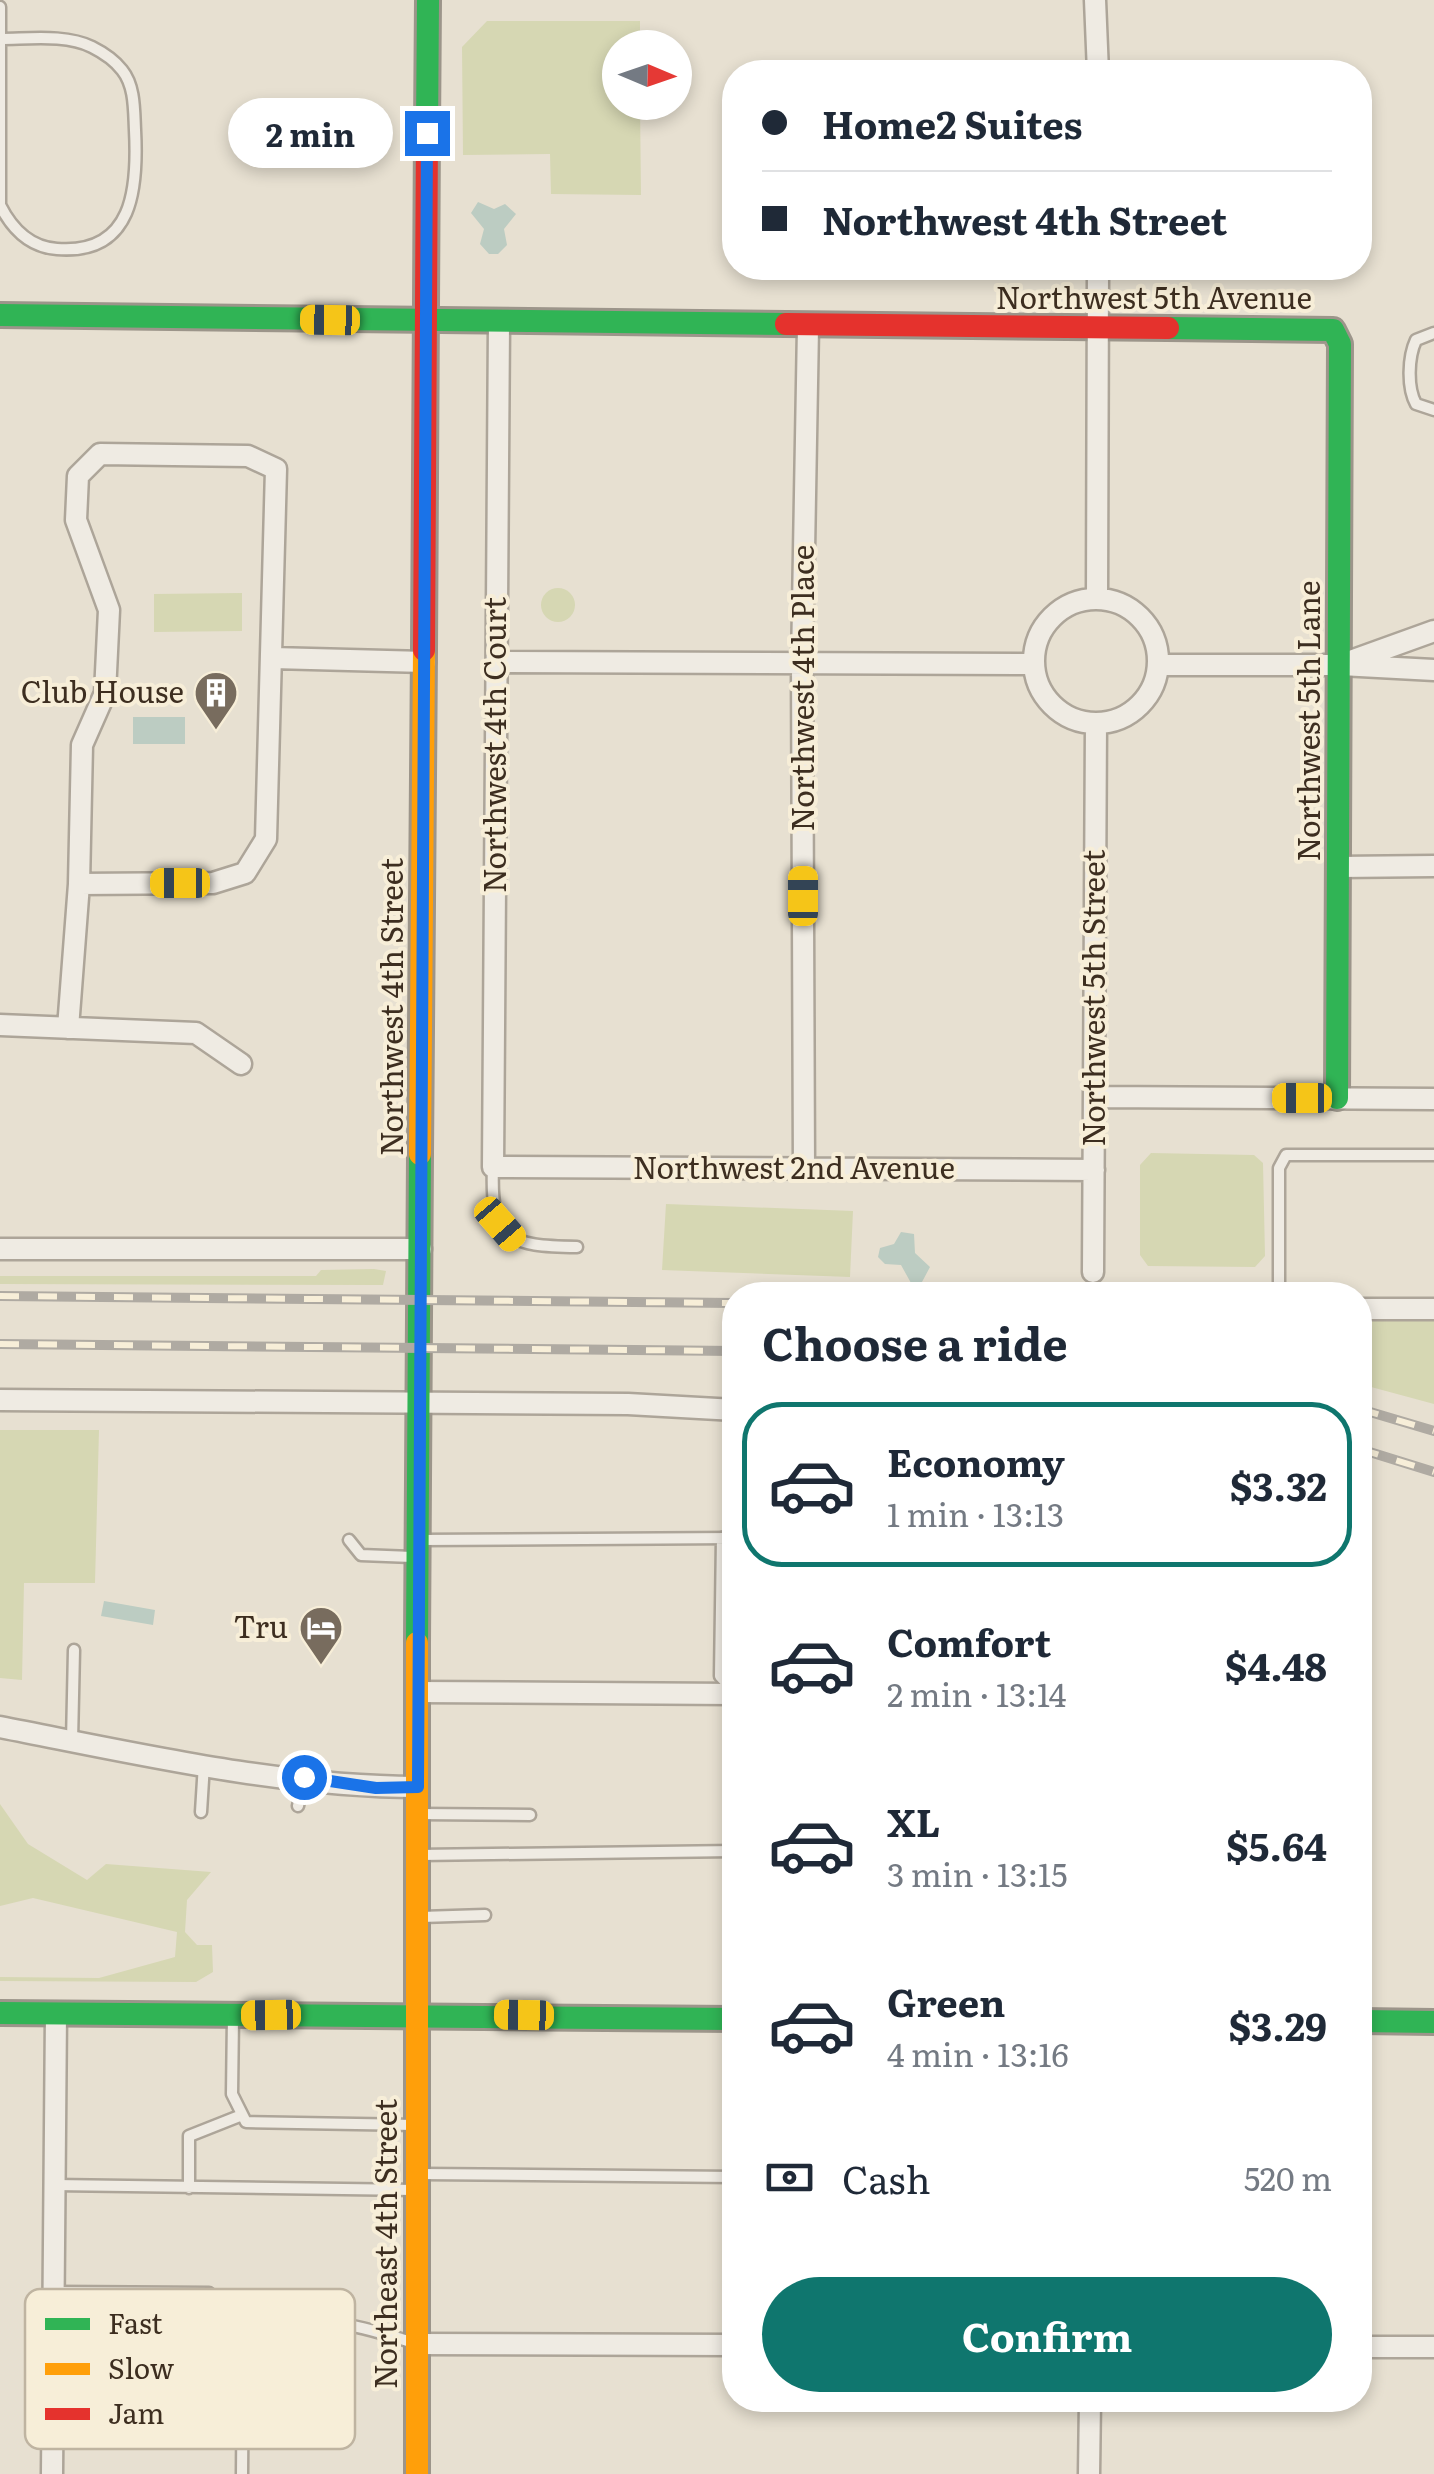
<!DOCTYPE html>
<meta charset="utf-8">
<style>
:root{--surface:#fff;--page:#f2f2f3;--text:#1f2937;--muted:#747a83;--line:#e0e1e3;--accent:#0f766e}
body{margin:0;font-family:Literata,serif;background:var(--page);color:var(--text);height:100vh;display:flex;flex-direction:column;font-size:38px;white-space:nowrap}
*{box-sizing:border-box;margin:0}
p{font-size:32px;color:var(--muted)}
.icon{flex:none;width:55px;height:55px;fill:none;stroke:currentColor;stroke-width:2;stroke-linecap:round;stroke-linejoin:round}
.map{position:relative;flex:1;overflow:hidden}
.details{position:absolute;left:722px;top:1282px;width:650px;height:1130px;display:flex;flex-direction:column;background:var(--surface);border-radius:40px;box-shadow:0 5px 15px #0003}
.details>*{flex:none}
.top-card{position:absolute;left:722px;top:60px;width:650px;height:220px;border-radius:40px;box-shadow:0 5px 15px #0003;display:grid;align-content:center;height:220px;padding:0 40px;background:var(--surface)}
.needle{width:65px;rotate:92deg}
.buttons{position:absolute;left:602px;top:30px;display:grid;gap:20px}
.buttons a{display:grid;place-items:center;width:90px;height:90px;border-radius:50%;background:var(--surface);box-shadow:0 5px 15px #0003;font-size:50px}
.end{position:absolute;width:45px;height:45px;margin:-22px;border:12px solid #1a73e8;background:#fff;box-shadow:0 0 0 5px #fff}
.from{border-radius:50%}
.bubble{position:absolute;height:70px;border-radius:35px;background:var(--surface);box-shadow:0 5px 15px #0003;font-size:32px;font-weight:700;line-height:70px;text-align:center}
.car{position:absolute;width:30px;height:60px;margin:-30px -15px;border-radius:12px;box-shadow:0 0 8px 2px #0007;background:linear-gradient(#f5c518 24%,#345 0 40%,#f5c518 0 76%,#345 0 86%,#f5c518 0)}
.top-card b{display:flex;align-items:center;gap:35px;height:95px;font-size:38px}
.top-card b+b{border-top:2px solid var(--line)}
.top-card i{width:25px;height:25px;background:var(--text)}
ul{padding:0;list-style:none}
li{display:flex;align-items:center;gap:30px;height:165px;margin:0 20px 15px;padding:0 20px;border:5px solid transparent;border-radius:40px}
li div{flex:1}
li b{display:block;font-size:38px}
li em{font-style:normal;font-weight:700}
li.active{border-color:var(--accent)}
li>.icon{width:90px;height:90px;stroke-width:1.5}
h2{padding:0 40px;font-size:45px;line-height:120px}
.pay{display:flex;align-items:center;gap:25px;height:110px;padding:0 40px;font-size:38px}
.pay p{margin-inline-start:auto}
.action{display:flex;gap:20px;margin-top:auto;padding:20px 40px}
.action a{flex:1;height:115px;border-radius:60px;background:var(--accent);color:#fff;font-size:40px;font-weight:700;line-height:115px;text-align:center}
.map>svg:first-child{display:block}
</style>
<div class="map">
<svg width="1434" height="2474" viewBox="0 0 1434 2474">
<rect width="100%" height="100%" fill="#e7e0d1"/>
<path fill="#d6d7b3" d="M487 21H640V47L620 48V102L640 103 641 195 551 194 550 154 463 155 462 47Z
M541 605a17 17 0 1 1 34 0a17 17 0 1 1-34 0Z
M242 593V631L154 632V594Z
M1151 1153 1254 1155 1263 1163 1265 1256 1255 1267 1148 1266 1140 1255V1165Z
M666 1204 853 1211 850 1277 662 1270Z
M374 1269 386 1271 383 1285 0 1284V1276H316L321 1270Z
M1360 1318 1434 1319V1404L1360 1384Z
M0 1430H99L95 1583H24L22 1680 0 1678Z
M0 1804 28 1844 87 1880 106 1864 211 1872 187 1900 185 1932 197 1945H212L213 1972 196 1982 0 1981V1977L99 1978 175 1957 177 1932 33 1898 0 1906Z"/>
<path fill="#bcccc2" d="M478 202 494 209 505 204 516 214 504 229 507 245 498 254H489L480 244 484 229 471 213Z
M133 717H185V744H133Z
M901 1232 914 1234 915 1253 930 1267 922 1282 911 1283 901 1265 885 1264 878 1257 880 1248 894 1244Z
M104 1601 155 1610 153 1625 101 1616Z"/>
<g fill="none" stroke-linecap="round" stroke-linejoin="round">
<defs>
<path id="lane" d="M0 7V205C12 229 29 247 57 249 134 255 138 187 135 130 134 110 135 86 122 70 115 61 102 52 92 47 66 34 29 39 0 39
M1434 333 1416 340C1408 357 1407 388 1416 404L1434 410
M493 1167C490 1241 509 1246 577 1247
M1279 1295V1168L1286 1155H1434
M722 1538 720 1676 734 1691
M349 1540 361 1555 412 1557
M421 1540 735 1538
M72 1741 74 1650
M298 1806 304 1778
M201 1812 204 1764
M419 1814 530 1815
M420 1855 735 1851
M421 1917 485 1915
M233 2017 232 2094 246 2122 415 2125
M422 2174 735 2177
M54 2185 415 2190
M189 2188V2136L242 2115
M54 2292 209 2293
M242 2474 243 2356C278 2299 359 2326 411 2342"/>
<path id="street" d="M1095 0 1098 72
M499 323 493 1167 1094 1170
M100 454 248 456 276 469 266 839 245 873 213 883 79 884 82 745 105 693 109 610 76 520 78 476Z
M1097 599 1098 268
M1034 661a62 62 0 1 1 124 0a62 62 0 1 1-124 0Z
M273 658 425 662
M496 662 1034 664
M1348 662 1434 631
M1159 665H1341L1434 670
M1339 867 1434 866
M0 1025 196 1033 241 1064
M68 1028 79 884
M1094 1097 1434 1099
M804 1169 802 663 808 327
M0 1249H421
M1093 1272 1096 723
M1360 1309H1434
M0 1400 628 1404 735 1410
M417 1692 735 1694
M0 1727C134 1753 281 1787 417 1787
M416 2344 735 2345
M1360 2347H1434
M52 2474 56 2013
M1089 2474 1090 2400"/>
<path id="fast" d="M427 131 428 0
M0 315 786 324
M1168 328 1333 330 1340 344 1337 1098
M417 1643 420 1154
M0 2013 735 2019
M1360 2021 1434 2022"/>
<path id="slow" d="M420 1154 424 650
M417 2474V1643"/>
<path id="jam" d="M786 324 1168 328
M424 650 427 131"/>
</defs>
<use href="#lane" stroke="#ada599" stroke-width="15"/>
<use href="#street" stroke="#ada599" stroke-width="25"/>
<use href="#fast" stroke="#9c958a" stroke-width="28"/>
<use href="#slow" stroke="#9c958a" stroke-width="28"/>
<use href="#jam" stroke="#9c958a" stroke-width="28"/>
<use href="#lane" stroke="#efebe3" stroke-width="10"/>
<use href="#street" stroke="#efebe3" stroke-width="20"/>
<use href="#fast" stroke="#30b455" stroke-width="22"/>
<use href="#slow" stroke="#ff9f0a" stroke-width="22"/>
<use href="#jam" stroke="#e5322d" stroke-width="22"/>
<defs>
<path id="rail" d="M0 1296 735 1303
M0 1344 735 1351
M1360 1409 1434 1431
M1360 1449 1434 1472"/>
</defs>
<use href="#rail" stroke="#afaaa2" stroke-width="10"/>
<use href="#rail" stroke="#f7eed8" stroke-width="6" stroke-dasharray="19" stroke-linecap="butt"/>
</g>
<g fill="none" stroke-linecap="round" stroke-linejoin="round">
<path stroke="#1a73e8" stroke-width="12" d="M304 1777 376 1788 418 1787 427 133"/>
</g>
<defs>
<symbol id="building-pin" viewBox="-11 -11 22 30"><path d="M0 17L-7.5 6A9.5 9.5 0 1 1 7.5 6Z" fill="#786c5e" stroke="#f7eed8"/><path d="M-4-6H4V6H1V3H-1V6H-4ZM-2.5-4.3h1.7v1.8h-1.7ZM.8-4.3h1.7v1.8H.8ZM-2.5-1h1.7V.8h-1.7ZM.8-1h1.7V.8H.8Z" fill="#fff"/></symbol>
<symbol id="hotel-pin" viewBox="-11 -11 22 30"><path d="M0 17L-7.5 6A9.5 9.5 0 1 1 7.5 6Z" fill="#786c5e" stroke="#f7eed8"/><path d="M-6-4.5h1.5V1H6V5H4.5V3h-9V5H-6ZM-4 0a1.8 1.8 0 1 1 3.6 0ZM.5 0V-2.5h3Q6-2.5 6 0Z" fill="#fff"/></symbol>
</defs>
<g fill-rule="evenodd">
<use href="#building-pin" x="191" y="668" width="50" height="68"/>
<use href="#hotel-pin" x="296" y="1603" width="50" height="68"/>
</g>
<g text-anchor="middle" stroke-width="8" stroke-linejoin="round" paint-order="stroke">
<g font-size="30" fill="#3d2e20" stroke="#f7eed8">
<text x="1154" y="309">Northwest 5th Avenue</text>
<text transform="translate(804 688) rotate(-90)" y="10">Northwest 4th Place</text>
<text transform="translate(1310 721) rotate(-90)" y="10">Northwest 5th Lane</text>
<text transform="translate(496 745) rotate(-90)" y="10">Northwest 4th Court</text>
<text transform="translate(1095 998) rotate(-90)" y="10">Northwest 5th Street</text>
<text transform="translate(393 1007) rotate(-90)" y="10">Northwest 4th Street</text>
<text x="794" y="1179">Northwest 2nd Avenue</text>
<text transform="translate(387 2244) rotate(-90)" y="10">Northeast 4th Street</text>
</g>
<g font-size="30" fill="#3d2e20" stroke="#f7eed8" text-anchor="end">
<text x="184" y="703">Club House</text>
<text x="288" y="1638">Tru</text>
</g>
</g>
<rect x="25" y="2289" width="330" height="160" rx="15" fill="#f7eed8" stroke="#bfb4a1" stroke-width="2.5"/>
<rect x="45" y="2318" width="45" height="12" fill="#30b455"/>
<rect x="45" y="2363" width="45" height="12" fill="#ff9f0a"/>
<rect x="45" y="2408" width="45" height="12" fill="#e5322d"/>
<g font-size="28" fill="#3d2e20">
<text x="108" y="2334">Fast</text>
<text x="108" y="2379">Slow</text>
<text x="108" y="2424">Jam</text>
</g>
</svg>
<div class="buttons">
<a><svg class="needle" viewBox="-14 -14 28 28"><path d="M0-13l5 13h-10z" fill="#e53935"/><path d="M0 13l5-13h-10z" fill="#747a83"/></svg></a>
</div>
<i class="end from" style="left:304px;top:1777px"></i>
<i class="end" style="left:427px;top:133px"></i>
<div class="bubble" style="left:228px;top:98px;width:165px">2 min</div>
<i class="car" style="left:330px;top:320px;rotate:271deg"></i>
<i class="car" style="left:180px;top:883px;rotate:270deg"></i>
<i class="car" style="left:803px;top:896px;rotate:0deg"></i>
<i class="car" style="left:1302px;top:1098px;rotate:270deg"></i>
<i class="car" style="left:500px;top:1224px;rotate:139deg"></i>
<i class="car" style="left:271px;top:2015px;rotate:269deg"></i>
<i class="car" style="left:524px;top:2015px;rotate:271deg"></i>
<div class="top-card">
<b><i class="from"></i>Home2 Suites</b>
<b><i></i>Northwest 4th Street</b>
</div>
<section class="details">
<h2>Choose a ride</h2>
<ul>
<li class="active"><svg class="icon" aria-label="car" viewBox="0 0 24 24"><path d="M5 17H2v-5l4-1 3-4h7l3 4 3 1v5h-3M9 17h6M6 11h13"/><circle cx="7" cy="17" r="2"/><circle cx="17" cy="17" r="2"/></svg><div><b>Economy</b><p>1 min · 13:13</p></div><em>$3.32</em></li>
<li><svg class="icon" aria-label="car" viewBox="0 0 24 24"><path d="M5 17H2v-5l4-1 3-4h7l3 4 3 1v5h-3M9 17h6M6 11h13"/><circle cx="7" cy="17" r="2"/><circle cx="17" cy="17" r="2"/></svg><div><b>Comfort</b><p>2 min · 13:14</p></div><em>$4.48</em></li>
<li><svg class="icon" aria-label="car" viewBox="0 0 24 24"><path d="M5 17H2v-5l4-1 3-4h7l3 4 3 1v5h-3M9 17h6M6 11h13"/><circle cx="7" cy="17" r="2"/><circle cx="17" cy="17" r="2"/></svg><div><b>XL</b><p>3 min · 13:15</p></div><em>$5.64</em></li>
<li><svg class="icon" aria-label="car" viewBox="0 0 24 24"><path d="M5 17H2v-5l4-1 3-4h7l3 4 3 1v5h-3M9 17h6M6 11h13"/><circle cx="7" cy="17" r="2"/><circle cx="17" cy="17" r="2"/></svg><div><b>Green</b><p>4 min · 13:16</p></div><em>$3.29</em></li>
</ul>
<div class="pay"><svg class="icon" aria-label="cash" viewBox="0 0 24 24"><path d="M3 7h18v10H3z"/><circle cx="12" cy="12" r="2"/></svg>Cash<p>520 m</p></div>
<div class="action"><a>Confirm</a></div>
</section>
</div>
